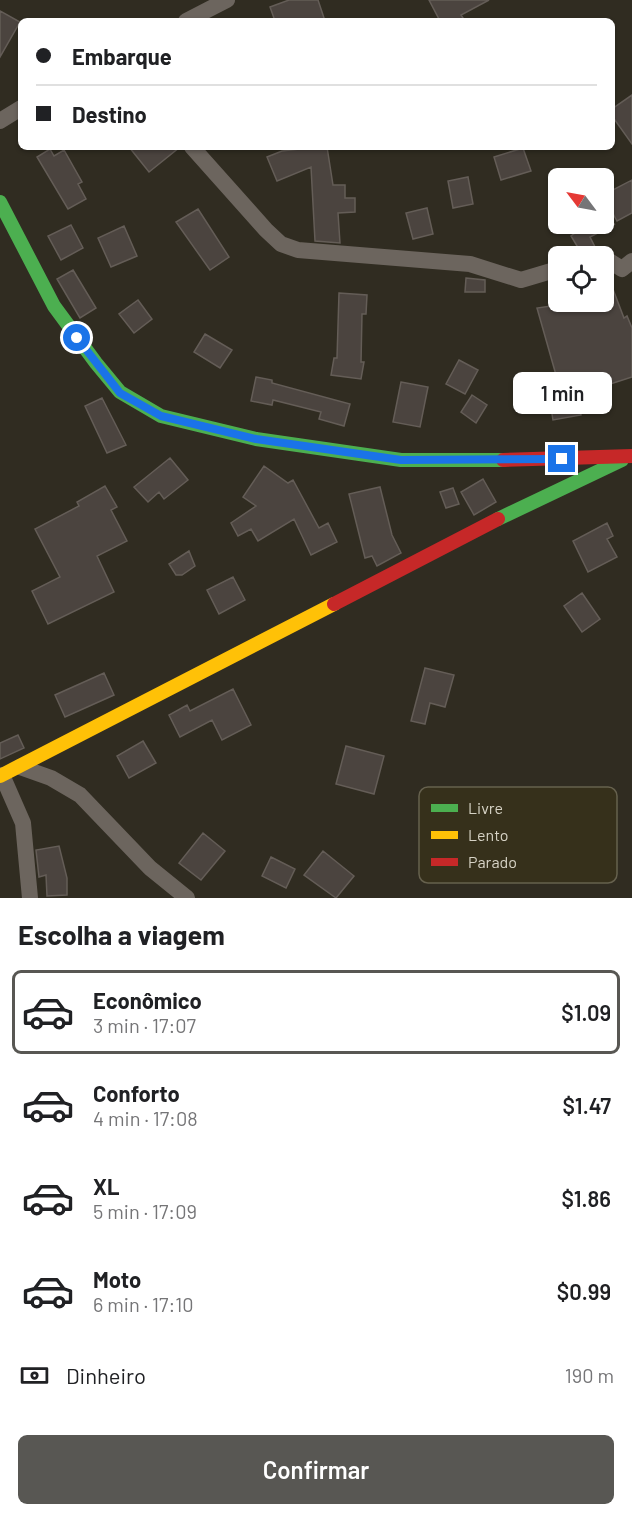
<!DOCTYPE html>
<html lang="pt">
<meta charset="utf-8">
<style>
:root{--surface:#fff;--page:#f6f6f6;--text:#202124;--muted:#757577;--line:#e0e0e0;--accent:#585753}
body{margin:0;font-family:Barlow,sans-serif;background:var(--page);color:var(--text);height:100vh;display:flex;flex-direction:column;font-size:22px;white-space:nowrap}
*{box-sizing:border-box;margin:0}
p{font-size:20px;color:var(--muted)}
.icon{flex:none;width:33px;height:33px;fill:none;stroke:currentColor;stroke-width:2;stroke-linecap:round;stroke-linejoin:round}
.map{position:relative;height:898px;overflow:hidden}
.side{display:flex;flex-direction:column;background:var(--surface);flex:1}
.side>*{flex:none}
.hud{position:absolute;left:18px;top:18px;width:597px;height:132px;border-radius:9px;box-shadow:0 2px 4px #0004;display:grid;align-content:center;height:132px;padding:0 18px;background:var(--surface)}
.needle{width:39px;rotate:302deg}
.buttons{position:absolute;left:548px;top:168px;display:grid;gap:12px}
.buttons a{display:grid;place-items:center;width:66px;height:66px;border-radius:9px;background:var(--surface);box-shadow:0 2px 4px #0004;font-size:30px}
.end{position:absolute;width:27px;height:27px;margin:-14px;border:8px solid #1a73e8;background:#fff;box-shadow:0 0 0 3px #fff}
.from{border-radius:50%}
.bubble{position:absolute;height:42px;border-radius:9px;background:var(--surface);box-shadow:0 2px 4px #0004;font-size:20px;font-weight:600;line-height:42px;text-align:center}
.hud b{display:flex;align-items:center;gap:21px;height:57px;font-size:22px}
.hud b+b{border-top:2px solid var(--line)}
.hud i{width:15px;height:15px;background:var(--text)}
ul{padding:0;list-style:none}
li{display:flex;align-items:center;gap:18px;height:84px;margin:0 12px 9px;padding:0 6px;border:3px solid transparent;border-radius:9px}
li div{flex:1}
li b{display:block;font-size:22px}
li em{font-style:normal;font-weight:600}
li.current{border-color:var(--accent)}
li>.icon{width:54px;height:54px;stroke-width:1.5}
h2{padding:0 18px;font-size:27px;line-height:72px}
.pay{display:flex;align-items:center;gap:15px;height:66px;padding:0 18px;font-size:22px}
.pay p{margin-inline-start:auto}
.action{display:flex;gap:12px;margin-top:auto;padding:12px 18px}
.action a{flex:1;height:69px;border-radius:9px;background:var(--accent);color:#fff;font-size:24px;font-weight:600;line-height:69px;text-align:center}
.map>svg:first-child{display:block}
</style>
<div class="map">
<svg width="632" height="898" viewBox="0 0 632 898">
<rect width="100%" height="100%" fill="#302c21"/>
<path fill="#4b443f" stroke="#645d57" stroke-width="1.5" d="M289 0H318L325 21H275L270 7Z
M429 0H489L461 15 465 21H440Z
M0 11 20 22 0 57Z
M632 95V144L612 116V109Z
M129 147H180L149 172Z
M318 147H327L333 185H345V198H355V212L338 213 340 243 315 241 311 167 277 181 267 157 282 151Z
M523 148 531 171 501 180 494 157Z
M50 149 54 156 64 150 82 182 78 184 86 199 68 209 37 157Z
M468 177 473 204 453 208 448 181Z
M632 180V213L617 221 603 195Z
M427 208 433 234 413 239 406 213Z
M198 209 229 257 210 270 176 222Z
M570 224H615L590 237 596 249 583 256 571 236 575 233Z
M71 225 83 248 61 260 48 236Z
M124 226 137 256 111 267 98 238Z
M603 269 606 271 624 318 627 316 632 328V377L601 387 605 406 580 411 581 415 553 420 547 384 558 382 537 308 578 302 579 309 603 302Z
M73 270 96 308 80 318 57 279Z
M466 278 485 280V292H465Z
M339 293 367 295 366 314H362L361 362H364L361 379 331 375 334 358H337Z
M138 300 152 319 134 333 119 314Z
M205 334 232 350 220 368 194 352Z
M459 360 478 370 465 394 446 384Z
M256 377 272 380V383L350 404 344 426 319 419 321 412 273 400 272 405 251 401Z
M401 382 428 387 420 427 393 422Z
M472 395 487 405 476 423 461 412Z
M102 398 126 445 107 453 85 406Z
M170 458 188 480 164 499 159 492 148 502 134 487Z
M264 466 288 483 293 480 319 528 328 523 337 542 311 555 294 519 258 541 251 529 238 536 231 523 256 506 243 497Z
M483 479 496 502 474 515 461 492Z
M105 486 117 507 111 510 127 541 97 556 114 592 48 624 32 591 60 577 35 529 79 506 77 502Z
M380 487 392 535 401 553 377 566 372 556 365 558 349 494Z
M453 488 459 504 446 508 440 492Z
M607 523 613 536 607 539 617 557 588 572 573 541Z
M189 551 195 566 182 575H176L169 564Z
M233 577 245 600 219 614 207 590Z
M582 593 600 619 582 632 564 606Z
M425 668 454 675 445 707 430 703 425 724 411 721Z
M104 673 114 695 65 717 55 695Z
M233 689 251 725 222 740 212 720 180 737 169 715 187 705 190 711Z
M18 735 24 748 0 759V743Z
M143 741 156 763 129 778 117 756Z
M346 746 384 756 374 794 336 784Z
M203 833 225 851 201 880 179 863Z
M59 846 67 878V895L47 896 46 875 39 877 36 850Z
M323 851 354 876 336 898 304 875Z
M271 857 295 869 286 888 262 876Z"/>
<g fill="none" stroke-linecap="round" stroke-linejoin="round">
<path stroke="#6c655e" stroke-width="16" d="M186 21 227 0
M0 121 21 108
M192 147 266 230 281 244 298 250 470 264 521 280 558 269
M603 257 622 269 632 261
M20 767 51 778 80 795 150 868 187 898
M2 775 23 823 30 898"/>
<path stroke="#4caf50" stroke-width="14" d="M0 202 54 306 96 363 120 392 161 416 256 439 401 460H503
M498 519 622 460"/>
<path stroke="#ffc107" stroke-width="14" d="M0 776 334 604"/>
<path stroke="#c62828" stroke-width="14" d="M503 460 632 456
M334 604 498 519"/>
</g>
<g fill="none" stroke-linecap="round" stroke-linejoin="round">
<path stroke="#1a73e8" stroke-width="8" d="M77 338 120 393 161 416 256 439 401 460 562 459"/>
</g>
<rect x="419" y="787" width="198" height="96" rx="9" fill="#36301b" stroke="#66614e" stroke-width="1.5"/>
<rect x="431" y="804" width="27" height="8" fill="#4caf50"/>
<rect x="431" y="831" width="27" height="8" fill="#ffc107"/>
<rect x="431" y="858" width="27" height="8" fill="#c62828"/>
<g font-size="16" fill="#d6d2c5">
<text x="468" y="814">Livre</text>
<text x="468" y="841">Lento</text>
<text x="468" y="868">Parado</text>
</g>
</svg>
<div class="buttons">
<a><svg class="needle" viewBox="-14 -14 28 28"><path d="M0-13l5 13h-10z" fill="#e53935"/><path d="M0 13l5-13h-10z" fill="#757577"/></svg></a>
<a><svg class="icon" aria-label="locate" viewBox="0 0 24 24"><circle cx="12" cy="12" r="6"/><path d="M12 2v4M12 18v4M2 12h4M18 12h4"/></svg></a>
</div>
<i class="end from" style="left:77px;top:338px"></i>
<i class="end" style="left:562px;top:459px"></i>
<div class="bubble" style="left:513px;top:372px;width:99px">1 min</div>
<div class="hud">
<b><i class="from"></i>Embarque</b>
<b><i></i>Destino</b>
</div>
</div>
<section class="side">
<h2>Escolha a viagem</h2>
<ul>
<li class="current"><svg class="icon" aria-label="car" viewBox="0 0 24 24"><path d="M5 17H2v-5l4-1 3-4h7l3 4 3 1v5h-3M9 17h6M6 11h13"/><circle cx="7" cy="17" r="2"/><circle cx="17" cy="17" r="2"/></svg><div><b>Econômico</b><p>3 min · 17:07</p></div><em>$1.09</em></li>
<li><svg class="icon" aria-label="car" viewBox="0 0 24 24"><path d="M5 17H2v-5l4-1 3-4h7l3 4 3 1v5h-3M9 17h6M6 11h13"/><circle cx="7" cy="17" r="2"/><circle cx="17" cy="17" r="2"/></svg><div><b>Conforto</b><p>4 min · 17:08</p></div><em>$1.47</em></li>
<li><svg class="icon" aria-label="car" viewBox="0 0 24 24"><path d="M5 17H2v-5l4-1 3-4h7l3 4 3 1v5h-3M9 17h6M6 11h13"/><circle cx="7" cy="17" r="2"/><circle cx="17" cy="17" r="2"/></svg><div><b>XL</b><p>5 min · 17:09</p></div><em>$1.86</em></li>
<li><svg class="icon" aria-label="car" viewBox="0 0 24 24"><path d="M5 17H2v-5l4-1 3-4h7l3 4 3 1v5h-3M9 17h6M6 11h13"/><circle cx="7" cy="17" r="2"/><circle cx="17" cy="17" r="2"/></svg><div><b>Moto</b><p>6 min · 17:10</p></div><em>$0.99</em></li>
</ul>
<div class="pay"><svg class="icon" aria-label="cash" viewBox="0 0 24 24"><path d="M3 7h18v10H3z"/><circle cx="12" cy="12" r="2"/></svg>Dinheiro<p>190 m</p></div>
<div class="action"><a>Confirmar</a></div>
</section>
